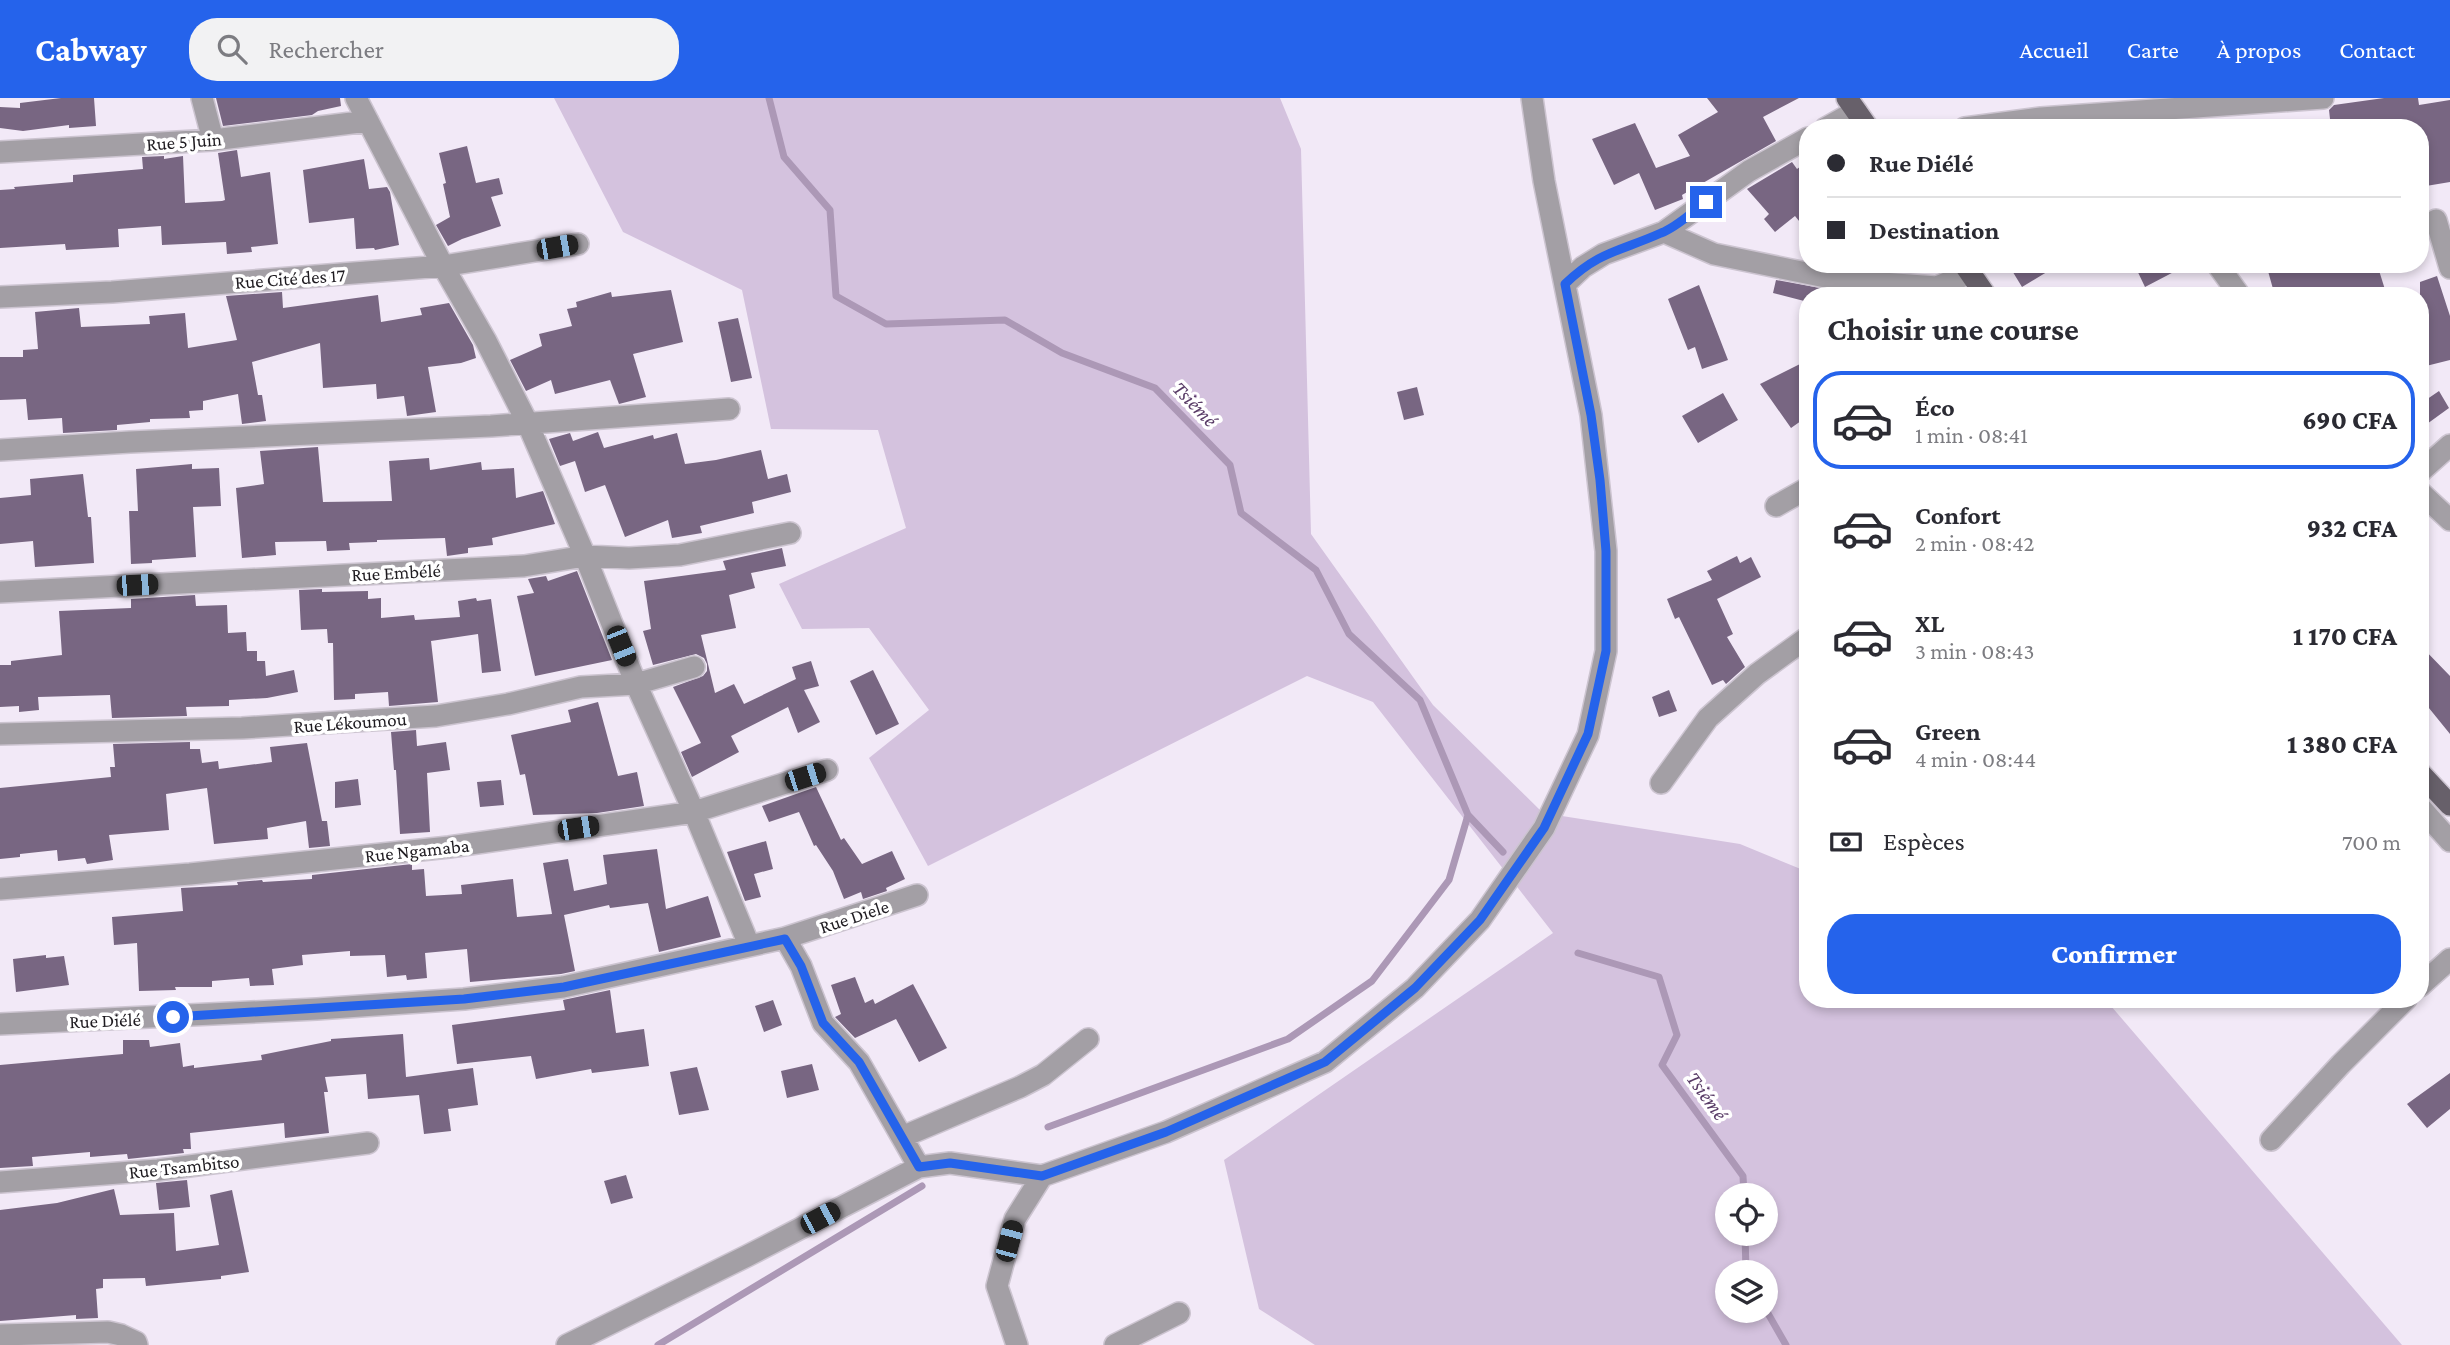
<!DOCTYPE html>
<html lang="fr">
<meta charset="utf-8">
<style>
:root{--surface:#fff;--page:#f2f2f3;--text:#2b2b33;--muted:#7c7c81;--line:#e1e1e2;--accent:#2563eb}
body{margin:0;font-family:"Crimson Pro",serif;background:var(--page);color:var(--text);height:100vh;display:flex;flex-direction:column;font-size:26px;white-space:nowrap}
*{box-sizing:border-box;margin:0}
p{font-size:23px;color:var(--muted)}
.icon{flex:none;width:38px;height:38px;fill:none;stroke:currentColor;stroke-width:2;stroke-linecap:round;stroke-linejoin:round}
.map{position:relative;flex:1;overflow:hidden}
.panel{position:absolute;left:1799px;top:189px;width:630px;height:721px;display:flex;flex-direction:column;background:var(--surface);border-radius:28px;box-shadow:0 4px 10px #0003}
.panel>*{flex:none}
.banner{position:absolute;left:1799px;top:21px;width:630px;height:154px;border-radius:28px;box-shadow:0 4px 10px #0003;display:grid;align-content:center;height:154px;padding:0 28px;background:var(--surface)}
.tools{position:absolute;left:1715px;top:1085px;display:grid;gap:14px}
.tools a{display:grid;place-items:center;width:63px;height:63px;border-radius:50%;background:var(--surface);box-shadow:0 4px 10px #0003;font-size:35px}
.end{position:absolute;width:32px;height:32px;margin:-16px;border:9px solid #2563eb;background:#fff;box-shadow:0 0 0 4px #fff}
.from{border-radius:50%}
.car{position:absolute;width:21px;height:42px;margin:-21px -10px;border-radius:9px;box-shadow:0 0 5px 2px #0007;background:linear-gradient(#222 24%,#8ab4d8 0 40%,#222 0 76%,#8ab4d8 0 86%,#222 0)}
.banner b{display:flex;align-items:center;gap:24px;height:66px;font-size:26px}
.banner b+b{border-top:2px solid var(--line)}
.banner i{width:18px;height:18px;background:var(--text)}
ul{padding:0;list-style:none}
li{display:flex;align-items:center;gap:21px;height:98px;margin:0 14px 10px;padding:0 14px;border:4px solid transparent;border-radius:28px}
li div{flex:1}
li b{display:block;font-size:26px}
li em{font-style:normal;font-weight:800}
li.active{border-color:var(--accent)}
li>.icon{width:63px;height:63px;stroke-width:1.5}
h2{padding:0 28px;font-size:32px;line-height:84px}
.pay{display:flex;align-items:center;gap:18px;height:77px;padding:0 28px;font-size:26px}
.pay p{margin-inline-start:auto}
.primary-button{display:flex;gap:14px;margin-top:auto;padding:14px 28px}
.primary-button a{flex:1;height:80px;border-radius:28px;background:var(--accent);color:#fff;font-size:28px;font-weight:800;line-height:80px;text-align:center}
header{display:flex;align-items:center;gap:42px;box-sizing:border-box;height:98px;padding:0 35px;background:var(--accent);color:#fff}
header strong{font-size:33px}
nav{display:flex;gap:38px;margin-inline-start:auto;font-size:24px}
.search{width:490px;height:63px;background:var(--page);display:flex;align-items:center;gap:18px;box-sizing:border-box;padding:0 24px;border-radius:28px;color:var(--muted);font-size:26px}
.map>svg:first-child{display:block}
</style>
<header>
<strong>Cabway</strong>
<div class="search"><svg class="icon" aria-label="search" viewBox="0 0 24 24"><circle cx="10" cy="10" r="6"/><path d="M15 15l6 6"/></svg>Rechercher</div>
<nav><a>Accueil</a><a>Carte</a><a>À propos</a><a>Contact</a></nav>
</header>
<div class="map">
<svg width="2450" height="1247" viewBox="0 0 2450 1247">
<rect width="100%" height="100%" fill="#f2e9f7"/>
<path fill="#d4c2de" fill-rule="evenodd" d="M554 0H1280L1301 51 1311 436 1433 607 1543 715 1740 746 1808 774V901H2105L2402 1247H1315L1259 1211 1224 1062 1553 835 1373 604 1307 578 928 768 869 660 929 612 869 530 802 531 779 486 906 430 878 332 771 331 742 192 623 134ZM1727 1097H1766V1136H1727ZM1727 1174H1766V1213H1727Z"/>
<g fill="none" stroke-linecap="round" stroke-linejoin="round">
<path stroke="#ac98b6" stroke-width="7" d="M769 0 784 59 830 112 836 198 886 226 1005 222 1062 255 1155 290 1230 367 1241 415 1316 472 1349 536 1420 602 1468 717 1503 754
M1578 855 1659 879 1677 937 1662 967 1743 1078 1744 1097
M1048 1029 1288 941 1372 883 1449 782 1468 717
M1745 1136 1746 1174
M1766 1212 1786 1247
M658 1247 922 1088"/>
</g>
<path fill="#786682" d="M61 0H94L96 28 69 30V27L23 33 0 30V9L20 10V5Z
M216 0H340L341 8 318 13 312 17 223 28Z
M1707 0H1799L1763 19 1776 43 1682 97 1683 101 1655 112 1639 75 1614 87 1592 41 1635 25 1656 70 1690 58 1678 37 1718 14Z
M2384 0H2418L2419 7 2450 2V84L2420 89V30H2331L2329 12 2334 7Z
M467 48 476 85 499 80 503 96 491 99 501 128 462 141 448 148 436 127 450 119 443 86 446 85 439 55Z
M237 52 241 79 270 74 278 146 251 149 252 154 227 156 226 144 162 147 161 128 118 131 119 149 66 152 65 146 0 150V92L15 91 14 89 73 84V77L143 71 142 59 164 58V61L183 58 185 105 222 103 225 102 218 55Z
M364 61 369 91 387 89 390 94 399 147 375 152 374 150 356 151 354 120 309 125 303 72Z
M1808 63V134L1795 118 1775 134 1764 121 1769 116 1747 91 1792 64 1797 71Z
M2008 166H2060L2022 189Z
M2134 166H2189L2145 189Z
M2266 166H2377L2387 198H2275Z
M2437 178 2450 218V262L2426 268 2424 260 2420 261V184Z
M1776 182 1853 196V198H1808V204L1773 195Z
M1699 187 1728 262 1702 271 1695 249 1688 252 1668 201Z
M671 192 683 244 633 256 646 299 619 306 610 282 555 296 551 282 526 293 510 262 542 248 539 236 572 228 567 211 577 209 576 204 611 194 612 199Z
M282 194 283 210 378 197 381 224 422 217 420 210 449 205 473 247 476 260 461 265 428 269 436 314 407 318 404 298 377 301 376 286 323 290 320 245 252 264 258 297H262L266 323 242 326 238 296 203 303V312L189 313 190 320 150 321V324L117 327V332L63 335 62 320 28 322 26 301 0 302V259H23V252L38 251 35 214 79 210 81 229 150 226 149 218 185 215 188 250 237 242 226 198Z
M738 220 752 280 731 284 718 224Z
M1808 262V318L1791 330 1760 286Z
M1417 289 1424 317 1404 322 1397 294Z
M2439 293 2449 310 2420 331V306Z
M1723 295 1738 322 1698 345 1682 318Z
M598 334 604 350 653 337 654 341 677 335 685 366 716 362 761 352 768 381 787 376 791 394 752 404 754 415 700 428 702 435 672 440 668 422 625 439 605 387 585 394 575 363 560 368 549 341 570 335 573 343Z
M318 349 323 404 392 403 389 363 429 360 430 372 481 364 482 372 514 370 516 400 543 393 555 426 492 440 493 447 468 450V455L447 458 445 440 377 442V444L349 445 350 452 327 453 326 443 275 444 276 457 242 460 236 390 264 386 260 353Z
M192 366V371L219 370 221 408 193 409 196 459 152 462V465L131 466 129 413H138L136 371Z
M83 376 88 419H91L94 465 35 469 33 443 0 446V400L31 397 30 381Z
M782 450 786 468 751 475 755 490 729 497 736 530 701 537 715 595 734 586 744 606 796 581 792 569 811 563 819 588 804 592 820 624 798 635 788 609 731 638 739 654 692 679 681 654 701 645 673 589 703 578 707 573V566L704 560 696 556 653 567 643 533 651 531 644 483 726 472 723 463Z
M1737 458 1740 465 1751 459 1761 479 1717 501 1733 536 1727 539 1745 569 1726 586 1723 582 1712 587 1679 519 1675 521 1667 501 1712 482 1707 473Z
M577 473 612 562 535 578 517 498 534 495 528 481 546 478 548 483Z
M322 491V494L368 493V501L381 500V520L414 517 415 522 460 519 458 503 476 500 477 503 491 501 501 573 482 575 478 536 431 543 438 604 389 608 388 594 355 596V601L334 602 333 545H328L327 531 301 532 299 492Z
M195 497 196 508 227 507 228 535 246 534 247 553H257V563H265L266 578 294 572 298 594 267 600 229 602V608L186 609 187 618 112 620 110 597 38 599 39 612 19 614V608L0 609V567H11V563L62 557 59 513 131 510V501Z
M2420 547 2450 578V636L2420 599Z
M873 572 899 626 876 637 850 583Z
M1669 592 1677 613 1659 619 1652 599Z
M598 604 618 678 637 674 644 708 597 715 533 717 525 676 520 677 511 637 571 624 568 612Z
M416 632 417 648 446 644 450 672 427 675 430 734 400 736 396 672H394L391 634Z
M190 644V651H200L202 665 218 663 219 671 272 664 270 649 307 645 322 723H327L330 748 309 750 306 723 267 730 268 741 214 746 207 690 166 696 169 732 109 737 113 762 87 766 85 760 58 763 57 752 20 756V759L0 761V690L111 679 110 669H115L113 646Z
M358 681 361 707 335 710V684Z
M501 682 504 707 480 709 477 684Z
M816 689 841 742 844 740 862 766 892 753 905 781 886 790 887 793 863 801 861 794 844 801 833 773 816 747 814 748 799 714 769 724 762 708Z
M766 743 773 771 754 776 761 799 745 803 727 754Z
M657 751 666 811 708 798 721 839 659 854 648 805 610 810 609 807 564 817 575 873 561 876 470 884 467 851 425 855 427 880 407 882 406 877 387 879 385 857 350 858V853L302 857 303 867 272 871 274 887 250 888 249 880 212 883V889H175L176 892 139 893 137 845 114 847 112 819 183 813 181 790 238 787 237 784 262 782 263 784 312 781V777L412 766V772L424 771 426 798 462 796 461 787 513 781 517 819 552 816 543 765 568 761 574 793 607 786 603 757Z
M46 857V860L64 858 69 887 16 894 13 861Z
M855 879 865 905 873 901 875 906 913 886 947 950 919 964 896 921 855 940 835 919 841 916 831 887Z
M610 892 616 935 644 931 649 968 592 975 591 971 536 981 531 958 457 966 452 927 565 912 563 902Z
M773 902 782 927 764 934 755 908Z
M403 936 406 979 473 970 478 1007 448 1011 451 1033 424 1036 419 997 368 1001 366 976 325 979 328 994H324L329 1035 285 1040 284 1025 190 1035 191 1051H183L184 1055 128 1061 127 1056 90 1059V1054L32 1059 33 1068 0 1070V967L123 956V942H149L150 949 180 945 183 969 194 967V970L262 962 261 957 331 943V941Z
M812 966 819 992 787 1000 781 973Z
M697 969 709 1012 679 1017 670 974Z
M2450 975V1011L2427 1030 2407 1006Z
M626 1077 633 1100 611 1106 604 1083Z
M187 1082 190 1109 159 1112 156 1085Z
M114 1091 120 1117 174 1115 176 1153 219 1147 210 1097 232 1092 249 1174 221 1178V1181L146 1188 145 1180 103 1181V1190L96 1191 98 1220 76 1221V1217L0 1223V1112L57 1105Z"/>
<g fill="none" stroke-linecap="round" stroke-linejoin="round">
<defs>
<path id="street" d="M202 0 213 42
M356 0 443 168 486 243 527 324 585 458 636 586 694 714 749 847
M1826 30 1856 13
M1965 30 2041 20 2323 0
M0 54 213 42 368 23
M2436 122 2450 170
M1664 134 1714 156 1840 182 1937 189 1970 175
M2217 166 2240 198
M1565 186 1583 169 1604 156 1664 134 1749 73 1808 40
M0 199 112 194 443 168 578 146
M0 352 130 344 491 328 729 311
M2420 374 2450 347
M2420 394 2450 422
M1776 408 1808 390
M0 494 524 468 585 458 629 460 680 457 790 435
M0 636 242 630 436 618 508 606 581 589 636 586 694 569
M1661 685 1708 620 1757 576 1808 539
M2420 709 2450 743
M0 791 190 776 449 749 694 714 827 672
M785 840 801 868 823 925 859 964 919 1069
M2420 888 2450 861
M0 926 317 911 464 901 563 889 785 840 917 797
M902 1039 1020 989 1043 977 1088 941
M2271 1042 2341 966 2406 901
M0 1084 158 1072 368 1045
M0 1237 108 1234 121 1237 136 1244 137 1247
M567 1247 747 1158 919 1069 950 1065 1042 1078
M1017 1247 997 1188 1015 1121 1042 1078 1166 1034 1325 964 1415 890 1480 822 1544 730 1588 637 1606 553V453L1591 317 1544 83 1532 0
M1115 1247 1179 1215"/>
<path id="primary" d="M1847 0 1868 30
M1964 166 1986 198
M2420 675 2450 707"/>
</defs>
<use href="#street" stroke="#ccc4d0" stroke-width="24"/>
<use href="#primary" stroke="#ccc4d0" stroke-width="24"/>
<use href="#street" stroke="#a39fa5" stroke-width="21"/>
<use href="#primary" stroke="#67606a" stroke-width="21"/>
</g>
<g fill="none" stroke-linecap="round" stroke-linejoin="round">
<path stroke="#2563eb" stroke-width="9" d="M173 919 464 901 564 889 785 841 801 868 823 925 859 964 919 1069 950 1065 1042 1078 1166 1034 1234 1004 1325 964 1415 890 1480 822 1544 730 1588 636 1606 553V453L1600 382 1591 317 1565 186C1599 153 1621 153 1661 135 1677 129 1692 114 1706 104"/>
</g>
<g text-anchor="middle" stroke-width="7" stroke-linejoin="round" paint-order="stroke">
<g font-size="19" fill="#1e1b20" stroke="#fff">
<text transform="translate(184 43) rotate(-4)" y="7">Rue 5 Juin</text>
<text transform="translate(290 180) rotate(-4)" y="7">Rue Cité des 17</text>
<text transform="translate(396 474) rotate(-3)" y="7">Rue Embélé</text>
<text transform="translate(350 624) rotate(-4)" y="7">Rue Lékoumou</text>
<text transform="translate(417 752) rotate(-6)" y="7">Rue Ngamaba</text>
<text transform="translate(854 818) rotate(-18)" y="7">Rue Diele</text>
<text transform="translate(105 922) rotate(-2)" y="7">Rue Diélé</text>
<text transform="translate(184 1068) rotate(-6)" y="7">Rue Tsambitso</text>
</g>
<g font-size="21" font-style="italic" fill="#593c67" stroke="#fff">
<text transform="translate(1195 306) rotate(46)" y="7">Tsiémé</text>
<text transform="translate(1707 998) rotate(54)" y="7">Tsiémé</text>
</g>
</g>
</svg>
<div class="tools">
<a><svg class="icon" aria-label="locate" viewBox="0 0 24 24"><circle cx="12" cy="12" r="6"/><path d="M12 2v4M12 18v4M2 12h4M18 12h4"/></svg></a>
<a><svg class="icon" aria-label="layers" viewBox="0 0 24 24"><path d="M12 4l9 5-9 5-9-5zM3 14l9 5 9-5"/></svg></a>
</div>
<i class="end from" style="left:173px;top:919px"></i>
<i class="end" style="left:1706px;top:104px"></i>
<i class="car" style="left:557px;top:149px;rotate:80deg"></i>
<i class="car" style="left:137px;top:487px;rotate:87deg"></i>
<i class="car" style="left:621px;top:548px;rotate:158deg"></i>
<i class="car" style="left:805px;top:679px;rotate:72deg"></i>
<i class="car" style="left:578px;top:730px;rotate:81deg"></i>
<i class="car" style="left:820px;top:1120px;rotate:62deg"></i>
<i class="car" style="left:1009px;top:1143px;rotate:15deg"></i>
<div class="banner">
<b><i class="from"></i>Rue Diélé</b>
<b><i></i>Destination</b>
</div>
<section class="panel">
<h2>Choisir une course</h2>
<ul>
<li class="active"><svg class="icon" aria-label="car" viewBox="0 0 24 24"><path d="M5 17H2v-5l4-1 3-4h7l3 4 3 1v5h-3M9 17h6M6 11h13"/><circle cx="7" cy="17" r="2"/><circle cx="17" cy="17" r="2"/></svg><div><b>Éco</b><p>1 min · 08:41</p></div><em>690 CFA</em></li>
<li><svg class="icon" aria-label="car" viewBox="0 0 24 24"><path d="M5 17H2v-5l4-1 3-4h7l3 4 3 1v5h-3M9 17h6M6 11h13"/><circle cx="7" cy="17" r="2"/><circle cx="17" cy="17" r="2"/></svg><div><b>Confort</b><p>2 min · 08:42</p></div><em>932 CFA</em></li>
<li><svg class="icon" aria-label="car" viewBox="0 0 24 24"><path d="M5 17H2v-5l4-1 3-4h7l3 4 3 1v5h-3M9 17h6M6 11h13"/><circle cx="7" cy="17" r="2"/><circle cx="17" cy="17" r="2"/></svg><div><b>XL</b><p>3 min · 08:43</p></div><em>1 170 CFA</em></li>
<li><svg class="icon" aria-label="car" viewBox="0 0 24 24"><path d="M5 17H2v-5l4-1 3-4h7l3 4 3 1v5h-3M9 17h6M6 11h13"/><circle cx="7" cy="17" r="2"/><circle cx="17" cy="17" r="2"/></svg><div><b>Green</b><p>4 min · 08:44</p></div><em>1 380 CFA</em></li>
</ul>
<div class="pay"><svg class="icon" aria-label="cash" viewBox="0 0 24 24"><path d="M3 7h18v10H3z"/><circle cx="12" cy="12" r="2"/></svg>Espèces<p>700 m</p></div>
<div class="primary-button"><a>Confirmer</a></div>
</section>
</div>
